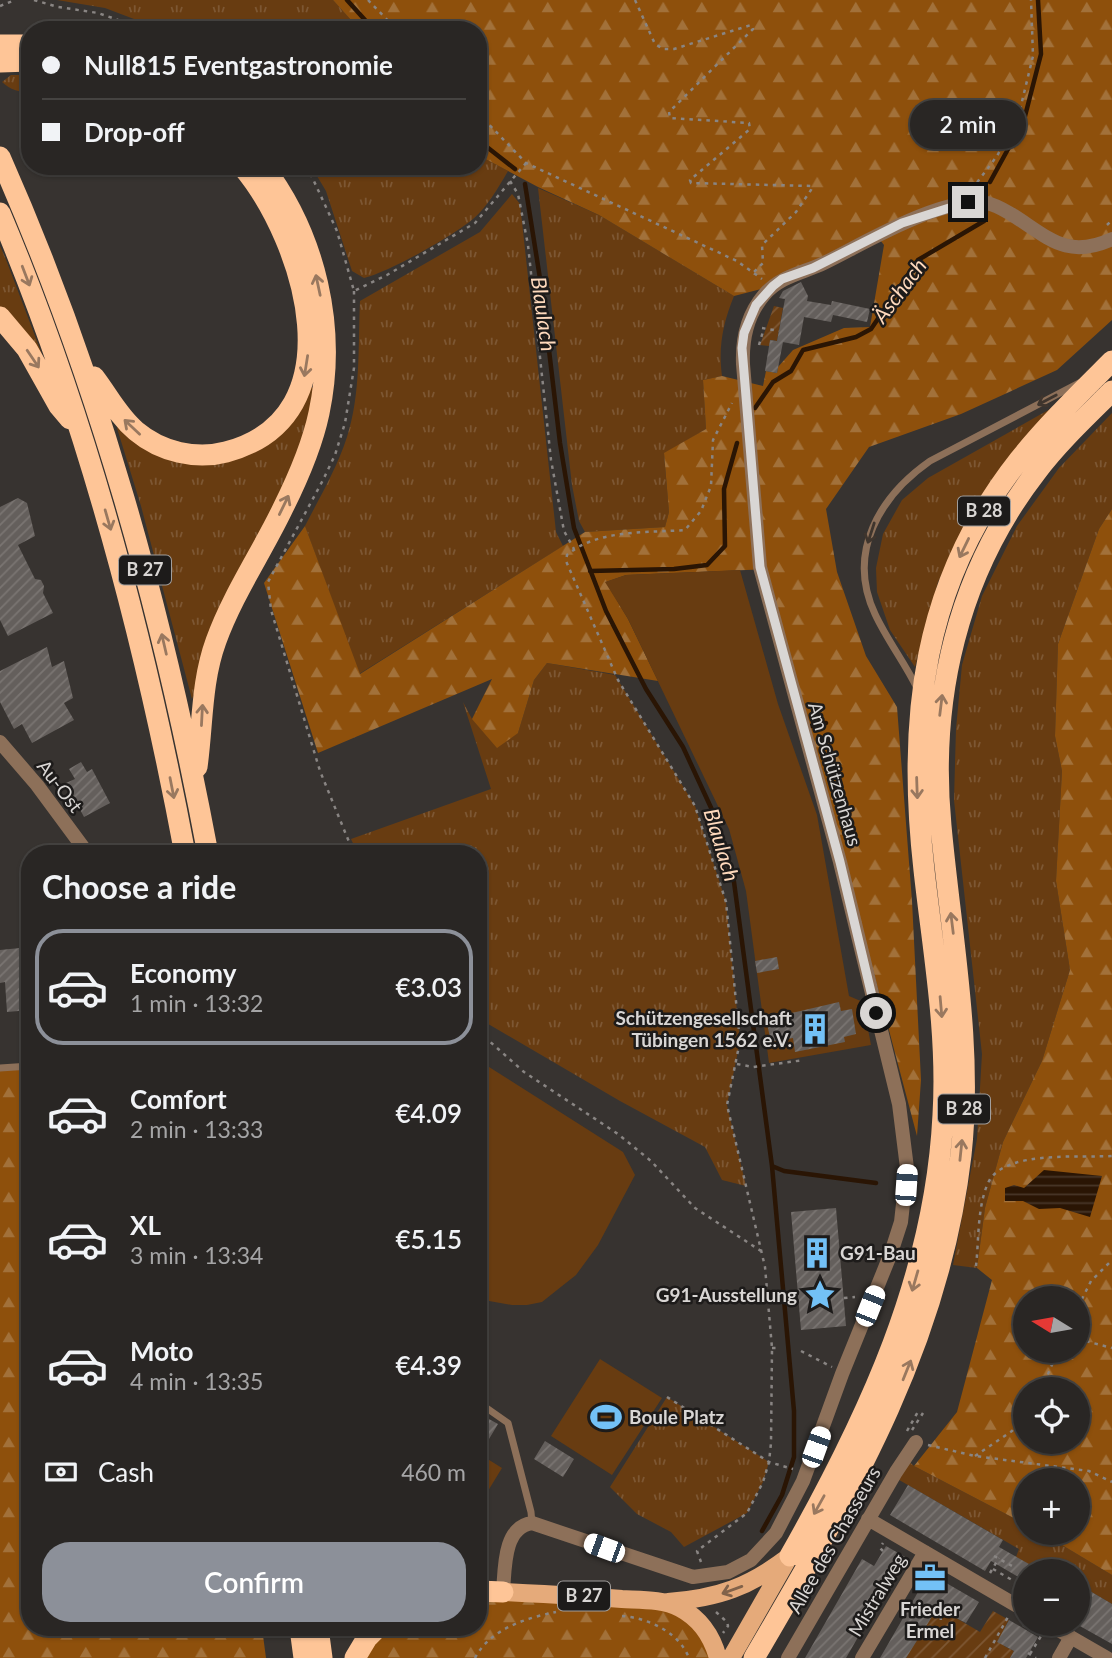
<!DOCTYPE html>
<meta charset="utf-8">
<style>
:root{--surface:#292624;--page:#312e2c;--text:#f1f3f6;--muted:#a5a5a6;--line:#454341;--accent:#8c9099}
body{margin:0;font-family:Lato,sans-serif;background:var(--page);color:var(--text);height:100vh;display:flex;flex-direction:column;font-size:26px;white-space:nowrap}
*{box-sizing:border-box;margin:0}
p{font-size:23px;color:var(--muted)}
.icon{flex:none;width:38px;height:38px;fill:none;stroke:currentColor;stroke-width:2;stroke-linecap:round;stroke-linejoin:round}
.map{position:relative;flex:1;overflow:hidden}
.sheet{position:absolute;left:21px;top:845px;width:466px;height:791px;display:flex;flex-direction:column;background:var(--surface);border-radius:28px;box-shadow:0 2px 5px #0004,0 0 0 2px var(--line)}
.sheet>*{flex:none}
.guide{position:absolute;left:21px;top:21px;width:466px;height:154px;border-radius:28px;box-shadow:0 2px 5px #0004,0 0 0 2px var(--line);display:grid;align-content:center;height:154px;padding:0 21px;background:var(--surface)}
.needle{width:46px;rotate:281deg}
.fabs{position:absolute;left:1013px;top:1286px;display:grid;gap:14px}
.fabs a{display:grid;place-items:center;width:77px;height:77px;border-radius:50%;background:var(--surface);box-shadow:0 2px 5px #0004,0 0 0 2px var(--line);font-size:35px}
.end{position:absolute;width:32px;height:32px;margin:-16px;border:9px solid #d9d6d4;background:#111;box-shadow:0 0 0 4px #111}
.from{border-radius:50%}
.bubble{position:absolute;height:49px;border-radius:24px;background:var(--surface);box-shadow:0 2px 5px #0004,0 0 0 2px var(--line);font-size:23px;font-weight:600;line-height:49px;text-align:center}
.car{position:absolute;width:21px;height:42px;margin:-21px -10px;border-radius:9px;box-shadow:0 0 5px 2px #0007;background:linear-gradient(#fff 24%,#345 0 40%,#fff 0 76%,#345 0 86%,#fff 0)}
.guide b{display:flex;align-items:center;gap:24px;height:66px;font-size:26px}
.guide b+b{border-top:2px solid var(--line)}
.guide i{width:18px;height:18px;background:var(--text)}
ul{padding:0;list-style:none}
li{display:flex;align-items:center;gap:21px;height:116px;margin:0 14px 10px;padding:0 7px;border:4px solid transparent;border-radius:28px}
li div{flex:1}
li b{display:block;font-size:26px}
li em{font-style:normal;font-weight:600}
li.active{border-color:var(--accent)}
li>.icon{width:63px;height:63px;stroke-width:1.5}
h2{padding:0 21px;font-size:32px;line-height:84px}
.pay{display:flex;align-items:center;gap:18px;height:77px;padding:0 21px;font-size:26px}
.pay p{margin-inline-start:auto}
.action{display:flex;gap:14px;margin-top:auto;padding:14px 21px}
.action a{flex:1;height:80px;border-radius:28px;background:var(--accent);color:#fff;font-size:28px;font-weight:600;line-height:80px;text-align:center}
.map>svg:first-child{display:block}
</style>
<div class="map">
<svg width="1112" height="1658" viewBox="0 0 1112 1658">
<defs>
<pattern id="grass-tufts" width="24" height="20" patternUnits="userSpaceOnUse" patternTransform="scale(1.75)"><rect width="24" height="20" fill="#683c11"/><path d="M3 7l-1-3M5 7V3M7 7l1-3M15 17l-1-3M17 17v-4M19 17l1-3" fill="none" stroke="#7d5733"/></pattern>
<pattern id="forest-firs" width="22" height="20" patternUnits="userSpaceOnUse" patternTransform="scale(1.75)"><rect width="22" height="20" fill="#8e500c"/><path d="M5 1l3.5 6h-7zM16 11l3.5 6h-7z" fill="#a2713a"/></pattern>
<pattern id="garden-furrows" width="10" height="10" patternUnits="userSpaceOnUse" patternTransform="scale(1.75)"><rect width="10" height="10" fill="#683c11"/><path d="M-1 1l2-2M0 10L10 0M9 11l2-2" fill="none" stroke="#7d5733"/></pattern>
<pattern id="water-rules" width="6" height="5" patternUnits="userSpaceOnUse" patternTransform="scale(1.75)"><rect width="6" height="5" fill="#2a1504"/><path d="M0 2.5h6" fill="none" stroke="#483628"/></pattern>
<pattern id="building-hatch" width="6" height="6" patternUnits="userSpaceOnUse" patternTransform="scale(1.75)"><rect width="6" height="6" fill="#645f5c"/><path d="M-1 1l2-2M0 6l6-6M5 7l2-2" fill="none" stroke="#7a7572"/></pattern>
</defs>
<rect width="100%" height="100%" fill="#373330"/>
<path fill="url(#grass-tufts)" d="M57 0H333L360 30H163L105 8Z
M11 75H30V92C18 92 11 90 2 82Z
M478 155 508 171C498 188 488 206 473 219 451 237 391 271 364 278L352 271 326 191 311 166H478Z
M538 188 599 215 734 296C723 323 718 347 722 376L703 380 706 429 664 454 669 512 665 527 585 532 579 521 572 485Z
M512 194 520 204 556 532 563 546 359 674 305 526C320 497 337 468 347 437 361 394 358 345 360 301L480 232Z
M0 246 5 257 43 357 0 308Z
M309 387 315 388 300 451 192 699 141 506 117 428 120 426 237 457 267 443Z
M1059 404 970 517 938 582 915 667 890 630 877 592 876 568 883 534 902 500 928 478Z
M1112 413V509L1099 529 1058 644 1055 736 1062 771 1056 881 1070 970 1042 1061 1003 1142 985 1208 977 1268 953 1265 977 1139 982 1054 954 800 956 729 962 665 982 596 1017 526 1059 468Z
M547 663 615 675 695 806 726 902 740 1041 727 1105 746 1186 722 1180 705 1147 620 1101 478 1018V854H358L351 839 491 789 463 702 472 719 518 733 534 680Z
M667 1397 769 1462 763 1482 747 1513 684 1547 671 1532 637 1514 610 1487Z
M905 1458 914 1466 1025 1524 1026 1533H1042L1112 1575V1604L1078 1584V1572L1056 1571 1051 1569 1049 1571 1026 1572 1025 1581 1020 1578 1028 1564 1016 1557 1019 1549 894 1477Z"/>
<path fill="url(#forest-firs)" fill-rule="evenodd" d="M333 0H1112V320L1057 370 961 414 869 447 826 509 837 572 866 656 897 707 912 901 921 1080 917 1136 767 569 626 575 606 582 628 619 658 681 547 663 534 680 518 733 497 748 472 719 492 679 318 753 264 583 305 526 360 674 585 532 665 527 669 512 664 453 706 429 703 380 722 376 763 386 766 371 777 373 778 367 793 350 844 328 870 327 884 245 877 236 773 286 734 296 599 215 538 187 478 155V30H360Z
M1112 509V1575L1042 1533H1078V1480H1026L1025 1524 914 1466 957 1412 992 1280 977 1268 985 1208 1003 1142 1042 1061 1070 970 1056 881 1062 771 1055 736 1058 644 1099 529ZM1026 1298H1078V1351H1026ZM1026 1390H1078V1442H1026Z
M30 1066V1628H262L266 1658H0V1068Z
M478 1591 681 1608 718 1658H357L377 1628H478Z"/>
<path fill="url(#garden-furrows)" d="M774 306 783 308 777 341 771 340 769 346 760 345Z
M934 1605 980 1632 993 1611 1009 1620 1006 1625 1014 1630 1004 1646 1014 1651 1010 1658H906Z"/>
<path fill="#683c11" d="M740 570 778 704 817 815 849 996 863 1002 871 1045 769 1063 746 891 729 829 628 619 605 582 626 575Z
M478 1060 623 1152 635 1175 598 1245 576 1275 552 1294 542 1302 527 1305H512L478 1299Z
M600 1359 662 1398 612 1475 551 1436Z
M478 1453 502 1468 480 1504 478 1503Z"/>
<path fill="url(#water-rules)" d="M1044 1170 1102 1176 1090 1217 1060 1208 1039 1209 1023 1201H1005V1188L1014 1185 1024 1188Z"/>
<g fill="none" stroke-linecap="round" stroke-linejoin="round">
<path stroke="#2a1504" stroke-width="4.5" d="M347 0 374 30
M478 140 515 169
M990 182 1024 120 1041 54 1038 0
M525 184 542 291 560 443 574 528 606 611 646 689 683 747 713 812 734 882 772 1166 794 1411V1457L782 1495 762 1531
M755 408 773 382 791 371 803 350 856 337 871 329 918 260 984 221
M590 571 674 569 707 565 725 546 724 489 737 443
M811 726 826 723
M772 1166 784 1171 876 1183"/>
</g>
<path fill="url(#building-hatch)" d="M801 282 808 296 807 301 831 305 832 301 870 309 867 322 833 315 831 322 804 317 799 345 777 341 785 299 779 298 783 291Z
M770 340 783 342 777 373 765 371Z
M18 498 27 503 35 536 18 545 35 579 41 580 44 586 43 593 53 613 8 636 0 620V507Z
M47 647 52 667 64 661 73 698 64 703 74 720 32 743 22 724 14 729 0 702V671Z
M81 762 87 772 92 769 110 803 84 817 66 783 75 779 69 769Z
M30 947V1010L7 1012 5 982 0 983V950Z
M777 957 779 969 757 973 755 961Z
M839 1002 841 1011 852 1009 856 1034 844 1037 845 1042 795 1052 793 1038 771 1042 766 1019Z
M836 1208 846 1326 801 1330 791 1212Z
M478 1413 498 1424 486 1444 478 1440Z
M545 1441 574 1459 563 1477 534 1459Z
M908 1485 1003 1540 999 1547 1029 1564 1020 1578 991 1561 985 1571 890 1515Z
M886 1546 907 1558 897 1575 895 1573 846 1658H805L862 1559 874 1566Z
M929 1573 979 1602 966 1623 954 1617 935 1612 906 1658H880Z
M1078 1584 1112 1604V1644L1078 1625Z
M1009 1620 1038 1637 1026 1658H1010L1014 1651 997 1642Z"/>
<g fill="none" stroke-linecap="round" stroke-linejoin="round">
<path stroke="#898583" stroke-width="2.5" stroke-dasharray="3.5 5" stroke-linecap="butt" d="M34 0 58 7 98 13 147 30
M368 0 397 30
M635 0 655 44 663 49H674L751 25 753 29 669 112 670 118 749 123 750 129 690 180 691 183 812 186 811 190 796 212 762 245 763 263 753 273
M0 6 15 0
M478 113 526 163 737 261 762 279
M307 166 337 231 354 291 387 275 475 223 526 163
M510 181 518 194 528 245 551 460 564 531 574 549
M972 189 997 156 1018 118 1033 56 1031 0
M1107 225 1112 220
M354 291V368L345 423 335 455 323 480 268 582 271 610 320 771 354 854
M762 328 779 331
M759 345 764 328
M478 1031 524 1072 618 1134 651 1161 695 1208 761 1251
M737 1064 753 1067 804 1060
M976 1266C979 1240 977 1205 989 1181 1006 1150 1082 1158 1112 1156
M844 1298 855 1297
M1078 1307 1091 1281 1112 1260
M1078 1339 1112 1348
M772 1348H780
M801 1351 832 1367
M1041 1390 1058 1351
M667 1397 769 1462 793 1469
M912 1430 923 1413
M907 1431 919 1410
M928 1445 975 1456 1089 1471 1112 1482
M975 1456 1012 1431 1026 1412
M883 1551 880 1548 883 1543
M994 1556 1012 1566
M701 1562 697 1551 747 1513 763 1482 769 1462 771 1443 772 1348 765 1267 727 1105 740 1041 726 902 695 806 618 680 566 561 567 555C597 529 648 533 685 530L701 511 711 486 713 440 732 403
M993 1569 1019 1584
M990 1573 999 1558
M1016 1589 1019 1584 1026 1588
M940 1608 941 1622
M716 1612 727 1622 728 1626 723 1633
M622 1616C648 1618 679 1632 689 1658
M1023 1625 1038 1634
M1028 1653 1036 1658
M1030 1654 1041 1636
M475 1658C490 1629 526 1618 556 1612
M985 1658 1008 1617"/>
<path stroke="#8d7059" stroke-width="7" d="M917 688C905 663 887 640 875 614 846 552 880 496 930 461L1079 383
M0 1068 30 1066
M478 1402 508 1423 531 1512 532 1523"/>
<path stroke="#8d7059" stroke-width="14" d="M0 742 37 785 88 854
M868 1519 1026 1611
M503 1592C505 1569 503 1527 532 1523L693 1577 728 1572 751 1560 776 1533 803 1481 842 1374 891 1253 901 1222 907 1168 899 1104 840 862 760 567 743 364C742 339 747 315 764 295 780 276 803 273 824 263 865 243 942 196 987 203 996 205 1004 210 1011 214 1048 237 1066 260 1112 239
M1048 1624 1107 1658
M788 1658 896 1472 916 1442
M862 1658 925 1552
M1059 1658 1071 1637"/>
<path stroke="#e5aa7a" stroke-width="18" d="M503 1592C542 1594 582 1596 622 1599 641 1600 663 1599 680 1608 701 1619 712 1636 718 1658
M668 1602C719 1598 749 1587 790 1556
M731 1658 786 1562"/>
<path stroke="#fec597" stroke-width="21" d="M0 45H30
M0 62 30 61
M0 157C99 380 163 614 208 854
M0 213C87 419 144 635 185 854
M0 317 27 349 59 406 70 419
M94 377C108 395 118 416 136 431 161 452 196 460 226 452 359 417 305 241 242 166
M197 767C203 724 201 682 216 641 233 594 262 552 283 508 298 478 312 446 319 413 337 328 316 236 263 166
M790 1556C868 1418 935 1276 943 1115 948 1032 933 952 924 870 907 720 922 583 1019 460 1047 425 1080 393 1112 361
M478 1591 503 1592
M300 1628 304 1658
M318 1628 322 1658
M355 1658 367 1638 377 1628
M754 1658C849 1495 939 1346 961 1155 973 1044 951 936 941 826 929 699 957 574 1037 471 1059 442 1086 417 1112 391"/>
</g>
<defs><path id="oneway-shaft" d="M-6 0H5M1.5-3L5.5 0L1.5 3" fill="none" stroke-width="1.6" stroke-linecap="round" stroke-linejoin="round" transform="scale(1.75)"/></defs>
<g stroke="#99785f">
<use href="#oneway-shaft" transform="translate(26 276) rotate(69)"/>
<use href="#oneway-shaft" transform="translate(318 285) rotate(-102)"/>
<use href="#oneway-shaft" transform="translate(33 359) rotate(56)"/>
<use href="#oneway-shaft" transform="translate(306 366) rotate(99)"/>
<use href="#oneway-shaft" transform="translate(132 427) rotate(-137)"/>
<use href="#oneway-shaft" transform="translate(284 505) rotate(-64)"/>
<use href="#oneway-shaft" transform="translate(108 520) rotate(74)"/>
<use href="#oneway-shaft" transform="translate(964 548) rotate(116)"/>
<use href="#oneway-shaft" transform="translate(164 644) rotate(-103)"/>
<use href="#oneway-shaft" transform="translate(941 705) rotate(-83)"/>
<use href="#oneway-shaft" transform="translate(202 715) rotate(-87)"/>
<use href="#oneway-shaft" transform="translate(172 788) rotate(79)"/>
<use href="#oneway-shaft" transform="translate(917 788) rotate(88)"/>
<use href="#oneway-shaft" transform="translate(952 923) rotate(-97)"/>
<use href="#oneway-shaft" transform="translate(941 1007) rotate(85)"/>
<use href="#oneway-shaft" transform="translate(961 1150) rotate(-84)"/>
<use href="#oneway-shaft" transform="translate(915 1281) rotate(106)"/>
<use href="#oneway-shaft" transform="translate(907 1370) rotate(-68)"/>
<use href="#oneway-shaft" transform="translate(819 1505) rotate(119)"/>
</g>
<g stroke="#3f352d">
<use href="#oneway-shaft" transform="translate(1047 400) rotate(152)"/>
<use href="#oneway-shaft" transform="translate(871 533) rotate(108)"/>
</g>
<use stroke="#81624a" href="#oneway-shaft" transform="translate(732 1590) rotate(160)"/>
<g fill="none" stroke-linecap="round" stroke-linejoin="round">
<path stroke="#d9d6d4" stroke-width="9" d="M876 1013 840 862 760 567 742 348 744 333 756 305 773 286 782 279 813 268 902 223 968 202"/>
</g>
<defs>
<symbol id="building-bare" viewBox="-9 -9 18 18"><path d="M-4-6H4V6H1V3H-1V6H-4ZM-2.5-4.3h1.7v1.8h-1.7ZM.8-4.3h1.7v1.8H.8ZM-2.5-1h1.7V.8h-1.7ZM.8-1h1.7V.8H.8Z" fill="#73c1f6" stroke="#1d1b1a" stroke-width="2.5" paint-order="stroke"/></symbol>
<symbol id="sight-bare" viewBox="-9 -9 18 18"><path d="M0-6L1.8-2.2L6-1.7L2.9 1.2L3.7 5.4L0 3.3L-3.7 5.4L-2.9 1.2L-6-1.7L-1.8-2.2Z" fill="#73c1f6" stroke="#1d1b1a" stroke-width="2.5" paint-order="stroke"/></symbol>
<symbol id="stadium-bare" viewBox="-9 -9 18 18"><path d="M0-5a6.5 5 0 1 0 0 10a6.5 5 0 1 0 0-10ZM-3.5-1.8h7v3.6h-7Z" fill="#73c1f6" stroke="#1d1b1a" stroke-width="2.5" paint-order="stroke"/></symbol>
<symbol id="office-bare" viewBox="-9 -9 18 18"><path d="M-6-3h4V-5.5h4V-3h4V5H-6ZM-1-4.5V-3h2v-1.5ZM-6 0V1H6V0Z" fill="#73c1f6" stroke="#1d1b1a" stroke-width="2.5" paint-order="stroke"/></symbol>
</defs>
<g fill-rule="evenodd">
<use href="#building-bare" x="793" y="1007" width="44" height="44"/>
<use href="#building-bare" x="795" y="1231" width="44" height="44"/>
<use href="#sight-bare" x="798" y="1273" width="44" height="44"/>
<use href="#stadium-bare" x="584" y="1395" width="44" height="44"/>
<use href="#office-bare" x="908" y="1556" width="44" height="44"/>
</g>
<g text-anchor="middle" stroke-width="5" stroke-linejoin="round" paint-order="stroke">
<g fill="#1d1b1a" stroke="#a19e9c" stroke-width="2">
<rect x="958" y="496.5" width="52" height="29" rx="5"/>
<rect x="119" y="555.5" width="52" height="29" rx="5"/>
<rect x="938" y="1094.5" width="52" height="29" rx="5"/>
<rect x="558" y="1581.5" width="52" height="29" rx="5"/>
</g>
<g font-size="18" font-weight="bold" fill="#d9d6d4">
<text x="984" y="517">B 28</text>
<text x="145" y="576">B 27</text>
<text x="964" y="1115">B 28</text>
<text x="584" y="1602">B 27</text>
</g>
<g font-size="19" fill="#d9d6d4" stroke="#1d1b1a">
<text transform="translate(835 774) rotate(74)" y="7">Am Schützenhaus</text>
<text transform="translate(60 786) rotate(52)" y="7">Au-Ost</text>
<text transform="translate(834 1540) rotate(-60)" y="7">Allee des Chasseurs</text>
<text transform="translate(877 1595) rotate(-59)" y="7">Mistralweg</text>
</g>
<g font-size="19" font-weight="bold" fill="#d9d6d4" stroke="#1d1b1a" text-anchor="end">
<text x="792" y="1025">Schützengesellschaft<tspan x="792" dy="22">Tübingen 1562 e.V.</tspan></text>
<text x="840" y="1260" text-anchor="start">G91-Bau</text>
<text x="797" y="1302">G91-Ausstellung</text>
<text x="629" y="1424" text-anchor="start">Boule Platz</text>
<text x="930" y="1616" text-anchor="middle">Frieder<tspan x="930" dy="22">Ermel</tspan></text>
</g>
<g font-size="21" font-style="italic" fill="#fed9bc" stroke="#1d1b1a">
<text transform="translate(900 291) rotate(-53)" y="7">Äschach</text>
<text transform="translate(543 314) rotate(82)" y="7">Blaulach</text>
<text transform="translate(721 845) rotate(73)" y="7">Blaulach</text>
</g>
</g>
</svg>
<div class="fabs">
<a><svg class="needle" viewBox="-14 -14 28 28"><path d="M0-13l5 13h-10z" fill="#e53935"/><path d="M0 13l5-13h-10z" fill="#a5a5a6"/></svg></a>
<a><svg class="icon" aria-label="locate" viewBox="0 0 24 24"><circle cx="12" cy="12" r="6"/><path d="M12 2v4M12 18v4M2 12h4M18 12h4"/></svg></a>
<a>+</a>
<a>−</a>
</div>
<i class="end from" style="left:876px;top:1013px"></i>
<i class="end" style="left:968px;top:202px"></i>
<div class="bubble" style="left:910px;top:100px;width:116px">2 min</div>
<i class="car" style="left:906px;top:1185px;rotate:4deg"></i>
<i class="car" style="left:870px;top:1306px;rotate:22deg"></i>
<i class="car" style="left:816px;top:1447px;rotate:20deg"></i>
<i class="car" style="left:604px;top:1548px;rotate:290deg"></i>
<div class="guide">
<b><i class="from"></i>Null815 Eventgastronomie</b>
<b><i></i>Drop-off</b>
</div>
<section class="sheet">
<h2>Choose a ride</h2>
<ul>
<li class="active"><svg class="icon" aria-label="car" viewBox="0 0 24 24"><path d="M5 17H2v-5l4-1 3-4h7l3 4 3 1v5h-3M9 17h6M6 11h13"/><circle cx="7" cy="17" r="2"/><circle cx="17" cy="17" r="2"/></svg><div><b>Economy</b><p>1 min · 13:32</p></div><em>€3.03</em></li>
<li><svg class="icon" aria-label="car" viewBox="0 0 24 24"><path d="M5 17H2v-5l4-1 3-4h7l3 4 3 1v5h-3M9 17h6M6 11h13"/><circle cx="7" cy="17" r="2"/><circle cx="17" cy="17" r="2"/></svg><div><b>Comfort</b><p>2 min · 13:33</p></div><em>€4.09</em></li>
<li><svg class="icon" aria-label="car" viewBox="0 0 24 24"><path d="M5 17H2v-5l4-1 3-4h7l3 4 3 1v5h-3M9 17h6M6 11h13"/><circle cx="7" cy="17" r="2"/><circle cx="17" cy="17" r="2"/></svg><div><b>XL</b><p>3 min · 13:34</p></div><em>€5.15</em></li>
<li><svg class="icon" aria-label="car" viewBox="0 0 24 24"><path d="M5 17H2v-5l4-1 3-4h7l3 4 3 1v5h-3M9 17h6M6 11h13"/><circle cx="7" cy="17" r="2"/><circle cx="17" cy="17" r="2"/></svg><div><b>Moto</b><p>4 min · 13:35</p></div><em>€4.39</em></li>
</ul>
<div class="pay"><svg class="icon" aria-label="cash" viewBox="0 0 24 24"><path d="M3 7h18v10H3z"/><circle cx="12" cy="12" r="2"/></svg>Cash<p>460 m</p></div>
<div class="action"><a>Confirm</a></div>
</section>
</div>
